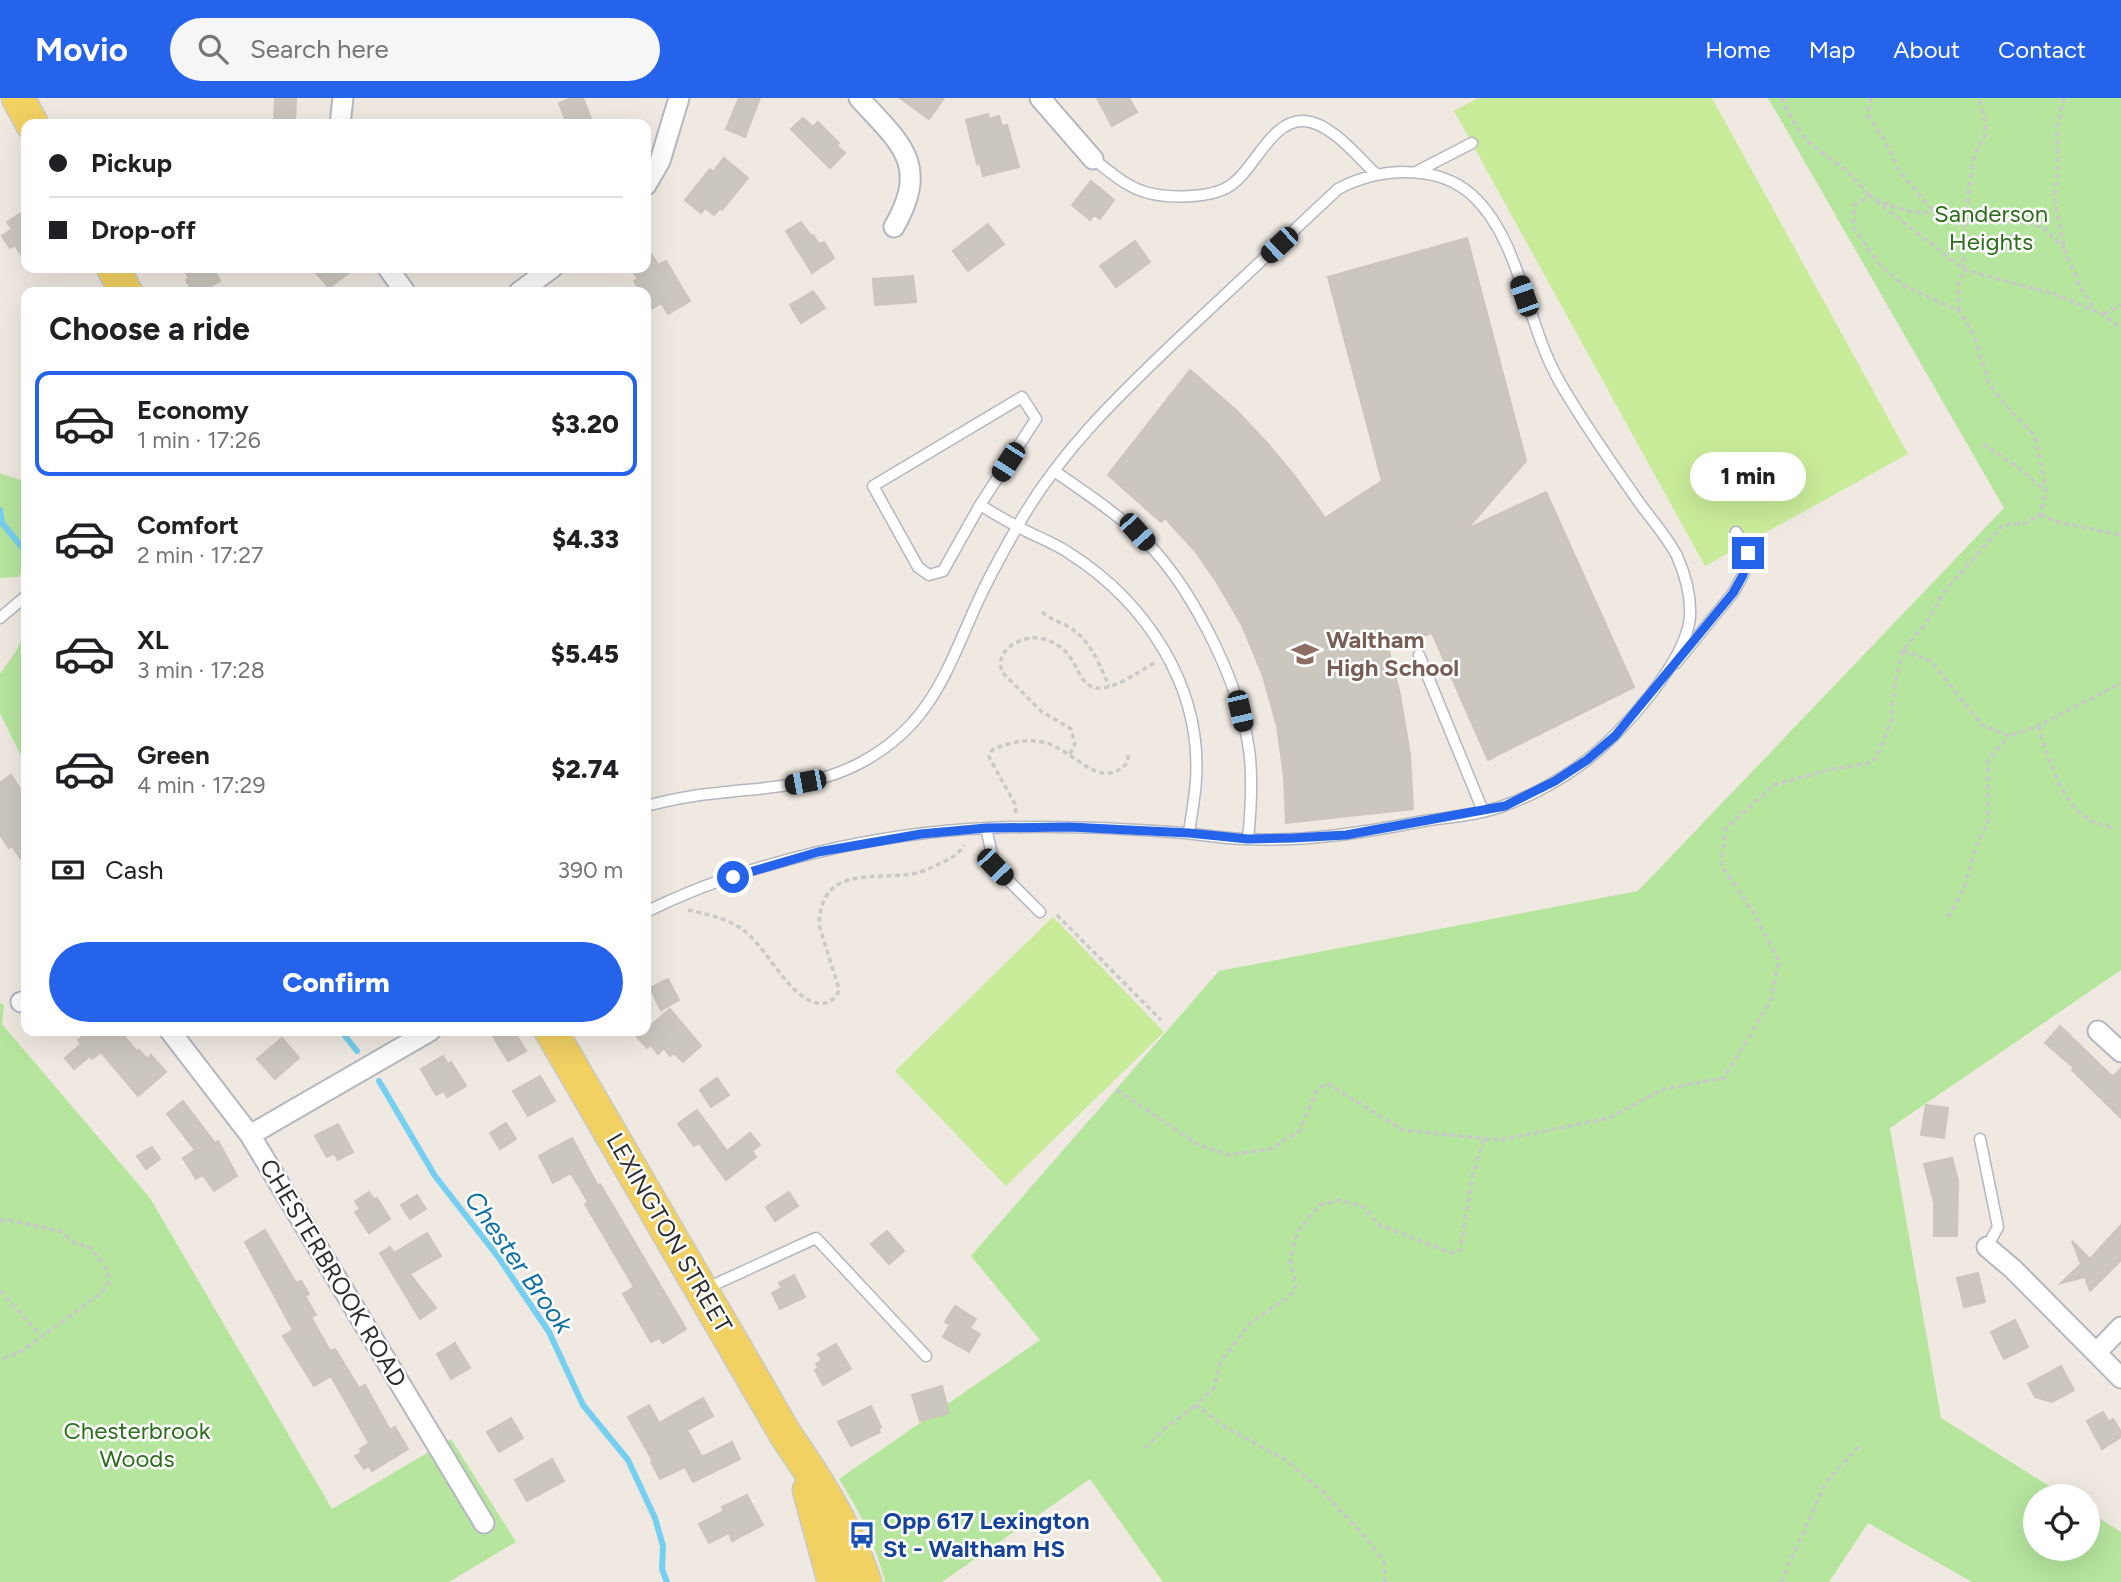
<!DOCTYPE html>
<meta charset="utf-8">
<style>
:root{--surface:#fff;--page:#f6f6f6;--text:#202124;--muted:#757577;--line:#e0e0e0;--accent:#2563eb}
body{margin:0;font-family:Figtree,sans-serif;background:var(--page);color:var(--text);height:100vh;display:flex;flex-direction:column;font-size:26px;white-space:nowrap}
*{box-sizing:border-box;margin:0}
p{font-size:23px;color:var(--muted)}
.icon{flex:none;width:38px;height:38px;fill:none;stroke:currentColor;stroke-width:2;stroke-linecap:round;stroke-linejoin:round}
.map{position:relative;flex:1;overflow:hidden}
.side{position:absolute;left:21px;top:189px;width:630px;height:749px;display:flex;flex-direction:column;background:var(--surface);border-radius:14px;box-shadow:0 7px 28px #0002}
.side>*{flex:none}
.top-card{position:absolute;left:21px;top:21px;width:630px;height:154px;border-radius:14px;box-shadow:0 7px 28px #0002;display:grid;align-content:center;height:154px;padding:0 28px;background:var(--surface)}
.controls{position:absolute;left:2023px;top:1386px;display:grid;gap:14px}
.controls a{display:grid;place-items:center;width:77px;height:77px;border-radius:50%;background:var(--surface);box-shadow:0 7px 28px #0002;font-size:35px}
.end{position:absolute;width:32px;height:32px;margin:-16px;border:9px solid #2563eb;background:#fff;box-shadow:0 0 0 4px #fff}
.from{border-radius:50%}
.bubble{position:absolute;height:49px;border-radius:24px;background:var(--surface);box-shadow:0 7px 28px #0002;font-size:23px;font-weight:800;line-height:49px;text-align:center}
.car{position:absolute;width:21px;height:42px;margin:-21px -10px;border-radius:9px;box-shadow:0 0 5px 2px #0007;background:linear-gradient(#222 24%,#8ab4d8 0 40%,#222 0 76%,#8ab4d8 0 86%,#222 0)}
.top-card b{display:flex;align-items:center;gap:24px;height:66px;font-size:26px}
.top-card b+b{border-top:2px solid var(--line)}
.top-card i{width:18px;height:18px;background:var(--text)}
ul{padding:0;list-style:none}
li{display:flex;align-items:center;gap:21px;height:105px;margin:0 14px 10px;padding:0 14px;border:4px solid transparent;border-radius:14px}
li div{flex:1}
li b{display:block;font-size:26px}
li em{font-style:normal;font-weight:800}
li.active{border-color:var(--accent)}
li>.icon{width:63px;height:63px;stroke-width:1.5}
h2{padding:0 28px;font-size:32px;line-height:84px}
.pay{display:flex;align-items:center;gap:18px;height:77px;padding:0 28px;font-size:26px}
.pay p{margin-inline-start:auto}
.button{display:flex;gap:14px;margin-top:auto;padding:14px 28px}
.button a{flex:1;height:80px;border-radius:42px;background:var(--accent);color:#fff;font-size:28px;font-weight:800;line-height:80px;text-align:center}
header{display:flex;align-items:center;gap:42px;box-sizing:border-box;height:98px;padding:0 35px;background:var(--accent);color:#fff}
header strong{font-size:33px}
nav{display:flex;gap:38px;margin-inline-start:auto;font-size:24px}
.search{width:490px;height:63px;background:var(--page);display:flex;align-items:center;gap:18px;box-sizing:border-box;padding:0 24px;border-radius:38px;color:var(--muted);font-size:26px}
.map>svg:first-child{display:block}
</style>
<header>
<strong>Movio</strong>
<div class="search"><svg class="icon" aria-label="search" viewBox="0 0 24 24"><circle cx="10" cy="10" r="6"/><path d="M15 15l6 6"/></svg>Search here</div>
<nav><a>Home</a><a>Map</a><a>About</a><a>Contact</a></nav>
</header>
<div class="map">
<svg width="2121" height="1484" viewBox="0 0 2121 1484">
<rect width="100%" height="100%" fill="#efe9e1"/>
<path fill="#b6e59e" d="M1768 0H2121V872L1890 1030 1941 1320 2065 1398H2035V1451H2088V1413L2121 1434V1484H1972L1868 1425 1829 1484H1163L1090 1381 942 1484H885C876 1448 860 1413 839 1381L1040 1242 971 1158 1219 873 1638 793 2004 410Z
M0 375 26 384V470L18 479 0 480Z
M26 532V668L0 615V576L15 555Z
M0 905 4 907 2 926 150 1100 332 1411 451 1341 516 1444 449 1484H0Z"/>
<path fill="#c9ec9a" d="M1478 0H1712L1908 356 1705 468 1454 13Z
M1053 819 1164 934 1006 1088 895 973Z"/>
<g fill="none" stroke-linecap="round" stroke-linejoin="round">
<path stroke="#75cff0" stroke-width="6" d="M0 412 2 425 26 454
M341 933 357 953
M379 983 435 1078 499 1160 549 1234 583 1307 628 1362 655 1420 663 1448 662 1471 667 1484"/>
</g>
<path fill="#cbc7bf" stroke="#cbc5ba" stroke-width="2" d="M275 0H296L295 25 274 24Z
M572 0H583L593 26H567L559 5Z
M739 0H760L745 39 726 31Z
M900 0H944L929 21Z
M1097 0H1129L1137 14 1112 28Z
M988 16 989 21 999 18 1002 28 1007 27 1019 69 983 78 980 65 977 66 966 22Z
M803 20 813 29 818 24 839 45 837 48 845 55 830 70 791 31Z
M724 60 748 80 722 112 720 110 714 117 705 110 701 115 685 102 710 71 713 74Z
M1091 83 1114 102 1100 121 1094 117 1090 122 1072 107Z
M26 112V165L15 147 10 150 2 138 12 131 7 124Z
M801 124 811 138 813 137 819 146 824 144 834 160 812 175 786 133Z
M988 126 1004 146 968 173 953 153Z
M1467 140 1526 363 1467 431 1546 394 1634 589 1488 662 1432 535 1388 549 1400 597 1410 656 1413 711 1286 725 1284 678 1277 628 1263 578 1242 527 1216 483 1195 453 1165 420 1161 424 1108 377 1190 272 1236 312 1269 347 1297 381 1325 420 1382 383 1328 179Z
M1135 143 1150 164 1116 189 1100 168Z
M646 147 658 167 666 163 690 203 668 216 661 205 646 214V194H641L634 183 638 181 631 170H646Z
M183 170H213L220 183 199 194H193L186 182 189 180Z
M312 170H355L329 190Z
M913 178 916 204 875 207 873 181Z
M813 193 825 210 801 225 790 207Z
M11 677 26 700V769L12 748 9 750 0 737V685Z
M668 881 679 902 661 912 650 890Z
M670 911 701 948 683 964 674 955 670 958 664 950 658 956 651 947 647 950 637 939Z
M2060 928 2113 979 2121 970V1020L2072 972 2074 970 2045 945Z
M90 933H120L137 954 139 952 147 961 151 957 166 974 138 998 101 954 92 961 90 958 74 971 65 960 81 946 78 942Z
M501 933H514L526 953 508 963 493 938Z
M282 940 299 960 275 981 257 961Z
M443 958 448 966 451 964 466 988 447 999 444 993 436 997 421 971Z
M540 978 555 1003 528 1018 513 993Z
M717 980 729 997 711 1009 700 992Z
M183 1003 215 1045 218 1043 237 1078 214 1093 203 1077 196 1081 183 1060 195 1052 167 1016Z
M1926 1007 1948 1010 1944 1040 1921 1037Z
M697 1012 727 1053 750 1035 760 1047 752 1053 756 1059 726 1082 699 1045 694 1048 678 1026Z
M506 1025 516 1041 500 1051 490 1035Z
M338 1026 353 1054 338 1062 334 1055 327 1059 315 1038Z
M572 1040 598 1088 600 1086 686 1231 663 1245 659 1240 651 1244 623 1196 634 1189 585 1106 588 1104 571 1075 553 1085 539 1058Z
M152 1049 160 1061 146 1071 137 1058Z
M1952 1060 1958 1083 1957 1138H1934V1104L1924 1066Z
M369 1094 374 1101 377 1100 390 1121 369 1135 355 1114 360 1111 355 1103Z
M789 1094 798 1108 775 1123 766 1109Z
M417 1097 426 1111 410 1121 401 1107Z
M2121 1127V1162L2090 1193 2085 1179 2061 1185 2081 1166 2072 1143 2090 1161Z
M265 1132 296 1185 301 1183 309 1196 305 1198 316 1217 311 1219 330 1253 335 1251 359 1290 365 1287 390 1332 395 1329 408 1351 372 1373 369 1368 364 1371 355 1358 362 1354 360 1351 369 1345 331 1278 314 1288 283 1238 293 1232 245 1144Z
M887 1133 904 1153 889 1166 871 1146Z
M427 1135 441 1158 410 1176 436 1210 420 1221 380 1155 390 1149 394 1155Z
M1978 1175 1985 1204 1964 1209 1957 1180Z
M794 1177 805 1199 780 1211 772 1195 782 1190 779 1185Z
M955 1208 976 1221 970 1230 980 1236 969 1254 943 1239 950 1227 945 1224Z
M2015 1222 2028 1249 2004 1261 1991 1234Z
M455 1245 470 1270 451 1281 437 1256Z
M836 1246 851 1271 823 1287 815 1272 819 1270 816 1266 822 1262 818 1256Z
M2061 1268 2074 1292 2052 1304 2035 1299 2028 1286Z
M942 1288 949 1315 920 1323 912 1297Z
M703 1300 713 1318 687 1332 702 1359 732 1344 740 1361 693 1384 685 1369 660 1381 651 1364 653 1363 628 1319 649 1307 659 1325Z
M871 1308 881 1329 878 1331 880 1334 851 1348 838 1324Z
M2103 1314 2109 1324 2113 1321 2121 1334V1339L2102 1351 2087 1323Z
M511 1320 523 1340 499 1354 487 1334Z
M552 1361 564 1383 527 1403 515 1382Z
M747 1397 763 1427 732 1443 729 1435 709 1445 699 1426 724 1413 722 1409Z"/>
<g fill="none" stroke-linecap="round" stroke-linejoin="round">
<defs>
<path id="service" d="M1093 61C1108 72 1124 87 1142 93 1164 101 1212 101 1231 87 1255 71 1272 20 1305 23 1331 25 1358 59 1376 76
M1416 74 1472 45
M1054 373C1082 392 1110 411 1135 433 1189 481 1238 580 1249 651 1253 681 1251 712 1248 741
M980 407 943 473 929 477 918 469 873 388 1022 299 1036 321 980 407C992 414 1004 422 1017 428 1034 438 1053 444 1069 455 1146 504 1202 588 1196 682 1195 700 1191 718 1189 735
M0 520 26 498
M1419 557 1483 713
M1676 565 1733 495 1743 477 1748 455 1736 434
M646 708C669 702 694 697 718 695 768 689 817 689 862 664 933 626 948 568 979 501 990 477 1003 454 1016 431 1057 356 1119 297 1180 239 1232 190 1285 141 1338 91 1378 70 1436 65 1472 97 1520 141 1526 224 1558 281 1581 322 1609 361 1636 400 1649 419 1667 438 1677 458 1685 476 1691 499 1690 519 1686 563 1623 634 1588 661 1564 680 1532 698 1503 708 1478 717 1450 719 1424 723 1366 734 1307 744 1247 741 1227 741 1206 737 1185 735 1120 730 1055 727 990 730 880 734 744 765 646 814
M986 730 995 769 1040 814
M1980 1041 1998 1129 1987 1149
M707 1190 816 1140 926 1258"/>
<path id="minor" d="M859 0C901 46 930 66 894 129
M1040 0 1093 61
M340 26 343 0
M646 87 660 63 679 0
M388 170 405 194
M519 194 552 170
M21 904 26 903
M170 933 250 1037 484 1425
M2098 933 2121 954
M250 1037 430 933
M1987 1149 2013 1171 2121 1280
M2096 1255 2121 1229"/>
<path id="primary" d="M18 0 32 26
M113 170 126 194
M551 933 787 1339C819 1385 847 1430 865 1484
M809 1392 834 1484"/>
</defs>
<use href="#service" stroke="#b4b7c1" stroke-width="13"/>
<use href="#minor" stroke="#b4b7c1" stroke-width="23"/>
<use href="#primary" stroke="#c9c9c9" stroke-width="35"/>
<path stroke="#c9c9c9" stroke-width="3.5" stroke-dasharray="5 3.5" stroke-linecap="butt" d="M1781 0 1799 33 1809 45 1847 73 1870 98
M1871 0 1868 17 1885 43 1900 74 1935 115 1974 120 1990 119 2026 124 2044 130 2064 150
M2064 0 2057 29 2058 75 2054 97 2064 150 2080 189 2095 212
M1876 103 1965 172 2054 196 2102 216 2121 230
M1959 213 1958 185 1965 172 1962 150 1970 83 1975 55 1985 38 1986 26 1979 0
M2104 216 2121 207
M1983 346 2019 370 2044 392
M2040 417 2058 424 2121 437
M1042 514C1050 521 1058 523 1067 528 1090 540 1099 566 1109 588
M1903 552 1931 563 1982 627 2009 638 2038 628 2121 585
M2038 628C2049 660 2059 703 2090 722 2097 726 2107 728 2116 731
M1070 656 1075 646 1071 631 1041 613 1002 574C999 564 1001 557 1008 550 1016 543 1028 539 1038 540 1081 547 1072 585 1096 590 1111 593 1141 573 1154 565
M1016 715 1015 706 989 659 992 652C1010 644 1027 640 1046 645 1076 653 1100 695 1128 664V654
M688 812C705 816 723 819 739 829 765 846 779 883 805 900 818 909 835 907 839 891L819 827C821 767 872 782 912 776 923 774 933 769 943 764 952 760 960 755 964 747
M1057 817 1161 922
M1948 819 1964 791 1976 749 1988 723V662L2009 638
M1117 992 1197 1046 1229 1057 1271 1051 1299 1033 1318 990 1328 986 1403 1032 1499 1042 1609 1020 1663 991 1724 980 1770 904 1779 863 1754 815 1721 767 1726 730 1774 687 1831 671 1866 666 1876 660 1891 624 1895 585 1903 552 1928 523 1944 494 2003 427 2026 425 2040 417 2046 393 2035 338 2004 306 1989 285 1973 235 1959 213 1903 187 1879 166 1853 129 1855 107 1870 98C1892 109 1910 116 1935 115
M0 1123 9 1122 60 1133 75 1145 91 1150 108 1172 109 1183 101 1195 22 1253 0 1262
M0 1193 41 1238
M1145 1350 1165 1330 1196 1307
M1385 1484 1384 1464 1368 1442 1325 1396 1286 1362 1225 1329 1196 1307 1214 1290 1221 1263 1250 1225 1290 1198 1296 1188 1290 1160 1298 1133 1320 1107 1340 1102 1362 1108 1380 1127 1451 1155 1460 1152 1473 1076 1484 1041
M1781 1484 1826 1384 1860 1347"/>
<use href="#service" stroke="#fff" stroke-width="10"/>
<use href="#minor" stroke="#fff" stroke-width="19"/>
<use href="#primary" stroke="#f2d163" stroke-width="32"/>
</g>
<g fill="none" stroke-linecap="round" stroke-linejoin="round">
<path stroke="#2563eb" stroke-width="9" d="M733 779 818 754 921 736 986 730 1070 729 1189 735 1248 741 1293 740 1346 737 1505 708 1555 683 1587 662 1615 638 1733 495 1743 477 1748 455"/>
</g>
<defs>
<symbol id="school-bare" viewBox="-9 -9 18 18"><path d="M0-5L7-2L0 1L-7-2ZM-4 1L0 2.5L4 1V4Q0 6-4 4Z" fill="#8d6e63" stroke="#fff" stroke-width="2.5" paint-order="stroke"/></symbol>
<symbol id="bus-bare" viewBox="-9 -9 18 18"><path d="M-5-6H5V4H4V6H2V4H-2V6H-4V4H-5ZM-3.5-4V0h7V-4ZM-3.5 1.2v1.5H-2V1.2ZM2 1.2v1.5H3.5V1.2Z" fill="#1a4fb4" stroke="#fff" stroke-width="2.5" paint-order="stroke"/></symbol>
</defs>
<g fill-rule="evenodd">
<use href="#school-bare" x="1286" y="537" width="38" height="38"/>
<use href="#bus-bare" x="843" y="1418" width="38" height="38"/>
</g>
<g text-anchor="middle" stroke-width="5" stroke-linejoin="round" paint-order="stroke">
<g font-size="24" fill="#2c6e1b" stroke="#fff">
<text x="1991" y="124">Sanderson<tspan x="1991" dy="28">Heights</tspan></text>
<text x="137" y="1341">Chesterbrook<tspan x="137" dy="28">Woods</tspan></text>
</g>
<g font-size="24" font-weight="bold" fill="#785e54" stroke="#fff" text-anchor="start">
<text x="1326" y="550">Waltham<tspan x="1326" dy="28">High School</tspan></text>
</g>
<g font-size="24" fill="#2e2e2e" stroke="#fff">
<text transform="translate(669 1135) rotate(60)" y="8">LEXINGTON STREET</text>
<text transform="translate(333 1175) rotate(59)" y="8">CHESTERBROOK ROAD</text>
</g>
<g font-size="24" font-weight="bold" fill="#164399" stroke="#fff" text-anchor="start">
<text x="883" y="1431">Opp 617 Lexington<tspan x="883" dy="28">St - Waltham HS</tspan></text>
</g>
<g font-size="26" font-style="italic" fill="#0d6fa3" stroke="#fff">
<text transform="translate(519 1164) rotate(55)" y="9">Chester Brook</text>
</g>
</g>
</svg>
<div class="controls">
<a><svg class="icon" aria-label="locate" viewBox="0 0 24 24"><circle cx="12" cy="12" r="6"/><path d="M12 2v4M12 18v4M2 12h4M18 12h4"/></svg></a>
</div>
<i class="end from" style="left:733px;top:779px"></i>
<i class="end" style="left:1748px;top:455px"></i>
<div class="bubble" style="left:1690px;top:354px;width:116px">1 min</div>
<i class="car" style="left:1279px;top:147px;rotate:227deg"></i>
<i class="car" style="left:1524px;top:198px;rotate:341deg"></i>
<i class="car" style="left:1008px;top:364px;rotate:213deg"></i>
<i class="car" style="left:1137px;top:434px;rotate:138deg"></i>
<i class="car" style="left:1240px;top:613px;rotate:167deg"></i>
<i class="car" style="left:805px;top:684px;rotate:259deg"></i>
<i class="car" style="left:995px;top:769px;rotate:136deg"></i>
<div class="top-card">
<b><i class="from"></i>Pickup</b>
<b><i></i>Drop-off</b>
</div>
<section class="side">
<h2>Choose a ride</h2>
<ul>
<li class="active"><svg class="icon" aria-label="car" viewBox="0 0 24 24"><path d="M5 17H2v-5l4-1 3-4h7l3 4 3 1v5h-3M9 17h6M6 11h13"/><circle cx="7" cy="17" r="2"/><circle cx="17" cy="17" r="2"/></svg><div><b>Economy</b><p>1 min · 17:26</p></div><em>$3.20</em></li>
<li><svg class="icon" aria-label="car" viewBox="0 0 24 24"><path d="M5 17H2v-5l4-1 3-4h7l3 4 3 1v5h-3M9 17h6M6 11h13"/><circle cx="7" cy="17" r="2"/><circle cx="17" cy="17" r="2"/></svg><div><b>Comfort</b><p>2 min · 17:27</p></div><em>$4.33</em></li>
<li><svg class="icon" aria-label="car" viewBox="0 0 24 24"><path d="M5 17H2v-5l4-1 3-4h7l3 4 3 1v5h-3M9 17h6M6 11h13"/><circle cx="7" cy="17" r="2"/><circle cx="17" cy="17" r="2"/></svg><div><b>XL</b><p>3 min · 17:28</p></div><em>$5.45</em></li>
<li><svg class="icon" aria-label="car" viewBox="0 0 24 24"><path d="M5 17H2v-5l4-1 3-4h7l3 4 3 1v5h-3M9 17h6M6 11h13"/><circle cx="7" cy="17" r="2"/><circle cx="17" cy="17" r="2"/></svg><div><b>Green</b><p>4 min · 17:29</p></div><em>$2.74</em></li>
</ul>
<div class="pay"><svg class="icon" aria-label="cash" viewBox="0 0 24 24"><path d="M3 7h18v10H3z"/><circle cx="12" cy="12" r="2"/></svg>Cash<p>390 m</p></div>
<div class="button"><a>Confirm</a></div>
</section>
</div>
